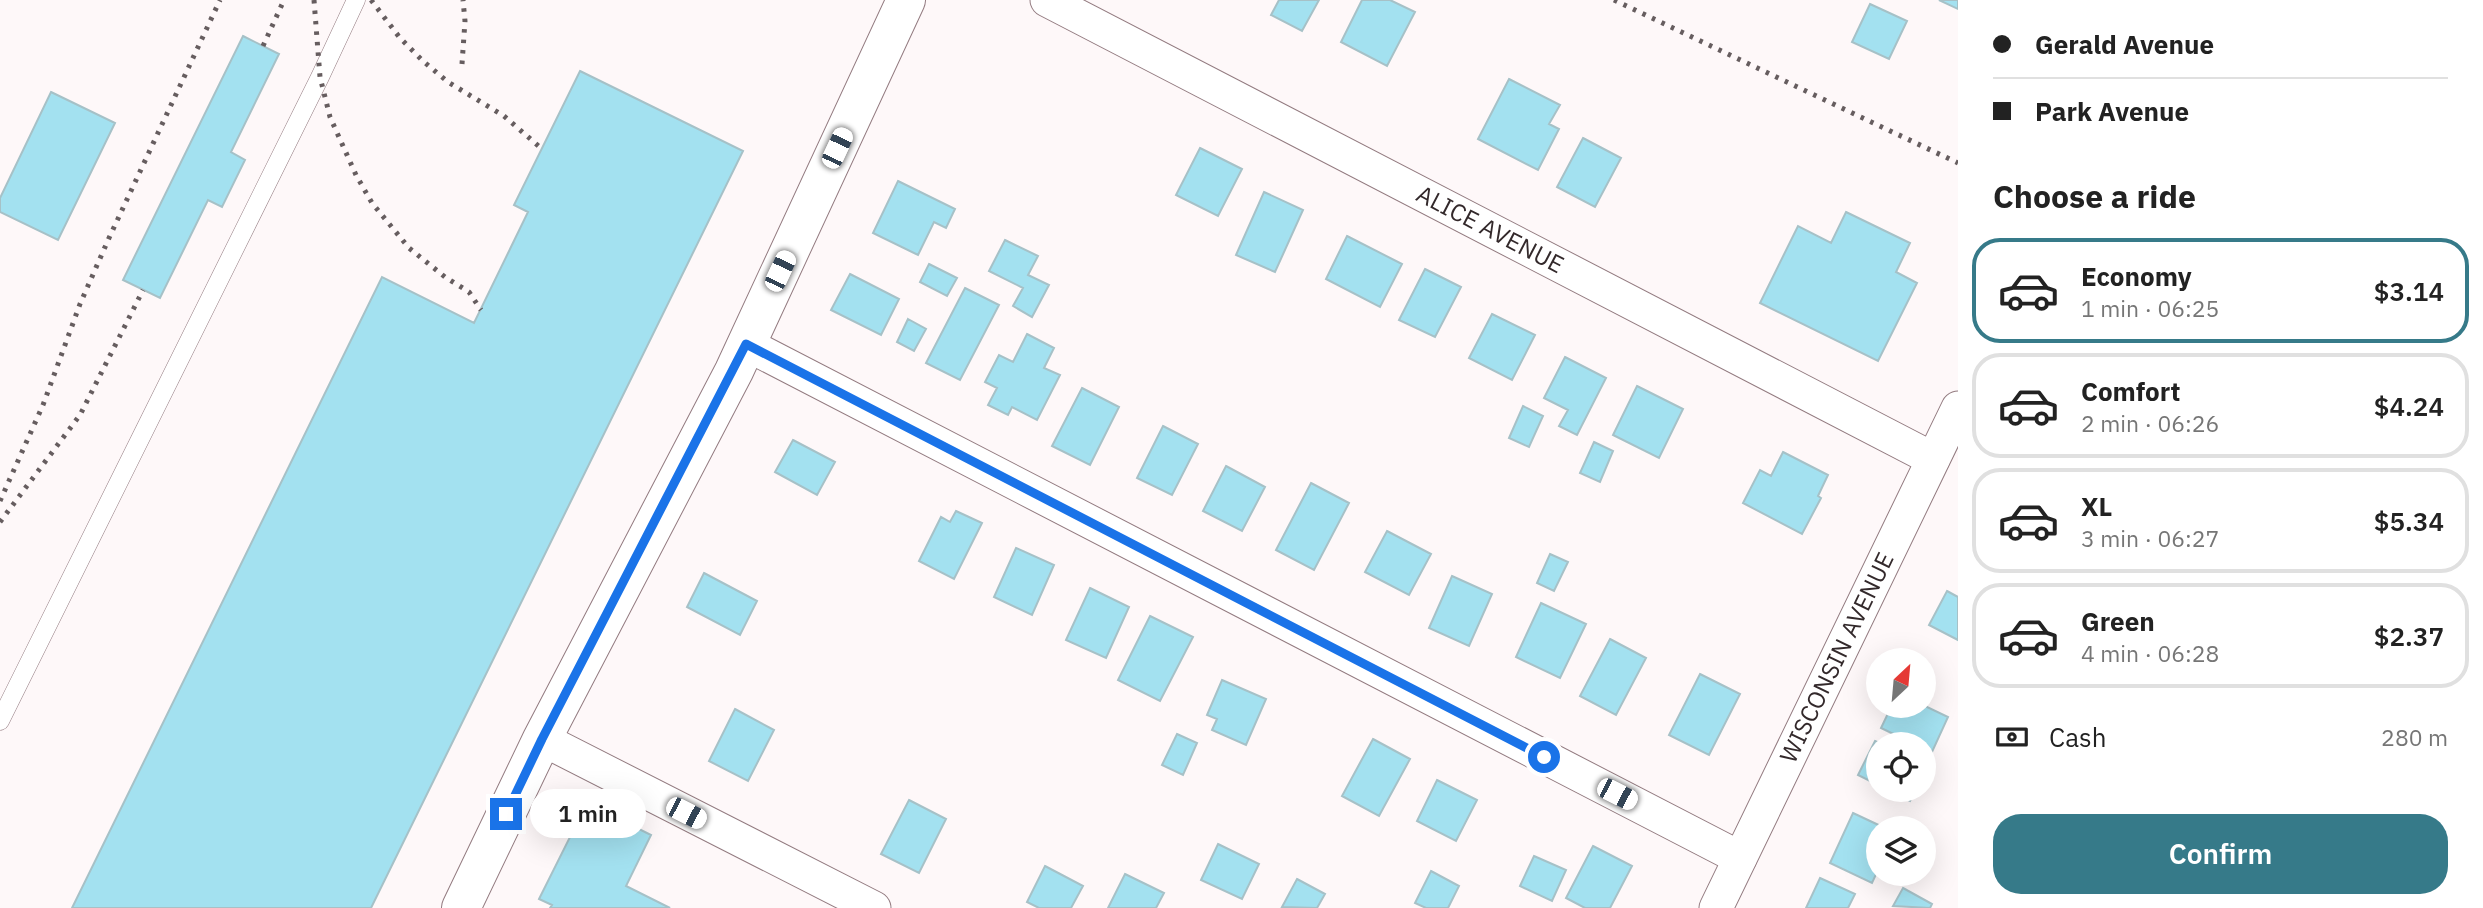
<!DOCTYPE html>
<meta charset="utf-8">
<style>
:root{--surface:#fff;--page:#f2f2f2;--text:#222;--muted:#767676;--line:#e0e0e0;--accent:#367a89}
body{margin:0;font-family:"IBM Plex Sans",sans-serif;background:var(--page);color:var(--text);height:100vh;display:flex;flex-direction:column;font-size:26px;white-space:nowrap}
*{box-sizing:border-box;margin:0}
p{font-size:23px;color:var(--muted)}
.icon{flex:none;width:38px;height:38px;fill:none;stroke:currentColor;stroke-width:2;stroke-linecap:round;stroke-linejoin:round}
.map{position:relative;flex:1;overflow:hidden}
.panel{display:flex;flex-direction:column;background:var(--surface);width:525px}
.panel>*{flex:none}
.hud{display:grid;align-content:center;height:154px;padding:0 35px;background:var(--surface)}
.needle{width:46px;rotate:26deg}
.controls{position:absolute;left:1866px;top:648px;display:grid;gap:14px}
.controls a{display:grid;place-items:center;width:70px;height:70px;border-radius:50%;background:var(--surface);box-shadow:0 7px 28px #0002;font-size:35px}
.end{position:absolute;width:32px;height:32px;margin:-16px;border:9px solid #1a73e8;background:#fff;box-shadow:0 0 0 4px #fff}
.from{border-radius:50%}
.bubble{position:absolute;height:49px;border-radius:24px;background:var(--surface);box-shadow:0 7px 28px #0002;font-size:23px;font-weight:600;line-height:49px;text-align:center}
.car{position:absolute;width:21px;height:42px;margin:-21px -10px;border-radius:9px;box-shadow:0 0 5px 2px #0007;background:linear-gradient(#fff 24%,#345 0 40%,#fff 0 76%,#345 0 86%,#fff 0)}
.hud b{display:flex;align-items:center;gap:24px;height:66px;font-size:26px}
.hud b+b{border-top:2px solid var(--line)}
.hud i{width:18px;height:18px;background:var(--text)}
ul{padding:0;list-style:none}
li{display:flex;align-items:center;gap:21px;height:105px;margin:0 14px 10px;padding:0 21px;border:4px solid var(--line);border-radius:28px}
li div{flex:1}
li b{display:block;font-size:26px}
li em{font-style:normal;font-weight:600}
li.on{border-color:var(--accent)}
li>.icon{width:63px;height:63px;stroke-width:1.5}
h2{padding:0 35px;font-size:32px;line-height:84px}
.pay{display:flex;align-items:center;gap:18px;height:77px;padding:0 35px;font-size:26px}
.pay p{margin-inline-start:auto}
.cta{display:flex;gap:14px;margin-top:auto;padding:14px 35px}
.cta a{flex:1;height:80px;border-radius:28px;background:var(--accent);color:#fff;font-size:28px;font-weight:600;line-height:80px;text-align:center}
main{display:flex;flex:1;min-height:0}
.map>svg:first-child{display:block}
</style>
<main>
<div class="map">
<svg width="1958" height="908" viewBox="0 0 1958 908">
<rect width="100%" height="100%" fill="#fef8f9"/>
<path fill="#a3e1f0" stroke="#a6c1c7" stroke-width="2" d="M1279 0H1319L1302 31 1271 15Z
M1362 0H1390L1415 12 1387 66 1341 42Z
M1939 0H1958V9Z
M1870 4 1907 21 1889 59 1852 42Z
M243 36 279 54 231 152 245 160 222 207 208 200 160 298 123 280Z
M580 71 743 151 371 908H72L382 277 474 323 528 212 514 205Z
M1509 79 1560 105 1549 124 1559 129 1538 170 1478 139Z
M51 92 115 123 58 240 0 212V198Z
M1583 138 1621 158 1595 207 1557 187Z
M1200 148 1242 169 1218 216 1176 195Z
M898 181 955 209 946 228 934 222 918 255 873 233Z
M1264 192 1303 210 1275 272 1236 255Z
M1846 212 1910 243 1896 272 1917 283 1878 361 1760 303 1798 226 1831 243Z
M1347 236 1402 264 1380 307 1326 279Z
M1005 240 1038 256 1028 275 1049 285 1032 317 1013 306 1023 288 989 271Z
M929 264 957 278 947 296 920 282Z
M1425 269 1461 287 1435 337 1399 320Z
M850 274 899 299 881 335 831 310Z
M965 288 999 305 960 380 926 363Z
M1492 314 1535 335 1512 380 1469 358Z
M908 319 926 329 914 351 897 342Z
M1027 334 1054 348 1044 368 1060 375 1037 420 1012 407 1008 415 988 405 997 388 985 382 999 355 1013 362Z
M1565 357 1606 378 1577 435 1559 426 1568 410 1544 398Z
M1637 386 1683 409 1659 458 1613 435Z
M1082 388 1119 407 1090 465 1052 446Z
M1523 406 1543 416 1529 447 1509 438Z
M1163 426 1198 444 1172 495 1137 478Z
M793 440 835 462 817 495 775 472Z
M1594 442 1613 451 1600 482 1580 473Z
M1783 452 1828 475 1818 496 1821 498 1802 534 1743 503 1760 470 1771 476Z
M1226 466 1265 487 1242 531 1203 511Z
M1311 483 1349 503 1314 570 1276 550Z
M956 511 982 523 954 579 919 561 941 517 950 522Z
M1387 531 1431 554 1409 595 1365 572Z
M1016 548 1054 565 1032 615 994 597Z
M1550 554 1568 562 1554 591 1537 583Z
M704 573 757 601 740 635 687 607Z
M1452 576 1492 594 1469 646 1429 628Z
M1090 588 1129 607 1106 658 1066 640Z
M1947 591 1958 597V640L1929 625Z
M1541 603 1586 624 1560 678 1516 657Z
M1150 616 1193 637 1160 701 1118 680Z
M1610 639 1646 658 1616 715 1580 696Z
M1700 674 1740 694 1709 755 1669 735Z
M1222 680 1266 699 1246 745 1212 730 1217 719 1207 715Z
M1892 705H1923L1948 717 1932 752 1923 748V744H1914L1881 728Z
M735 709 774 730 748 781 709 761Z
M1177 734 1197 743 1183 775 1162 765Z
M1373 739 1410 759 1379 816 1342 796Z
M1875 741 1881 744H1878V785L1858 775Z
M1437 780 1477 800 1456 841 1417 821Z
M1886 789H1916L1910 801Z
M909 800 946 819 919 873 881 854Z
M587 803 651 835 626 886 670 908H550L552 905 539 899Z
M1853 813 1885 828H1878V870L1872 883 1830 863Z
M1218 844 1259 864 1242 899 1201 880Z
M1593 846 1632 866 1610 908H1585L1566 898Z
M1534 856 1566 870 1552 901 1520 886Z
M1045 866 1083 886 1071 908H1039L1027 902Z
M1431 871 1459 886 1448 908H1426L1415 903Z
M1125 874 1164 893 1156 908H1108Z
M1820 878 1855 894 1848 908H1806Z
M1297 879 1325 894 1317 908 1282 907Z
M1903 888 1932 904 1930 908 1893 906Z"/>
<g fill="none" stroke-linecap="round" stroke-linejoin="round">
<defs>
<path id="service" d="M0 721 320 77 356 0"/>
<g id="minor">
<path id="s1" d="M1047 0 1933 459"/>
<path d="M746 344 1740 858"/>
<path d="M542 739 874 908"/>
<path id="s2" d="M1716 908 1958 408"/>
</g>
<path id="tertiary" d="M461 908 542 739 734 371 906 0"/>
</defs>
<use href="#service" stroke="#937b80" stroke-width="19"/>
<use href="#minor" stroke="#937b80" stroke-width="35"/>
<use href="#tertiary" stroke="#937b80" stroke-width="40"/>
<use href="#service" stroke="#fff" stroke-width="18"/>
<use href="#minor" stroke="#fff" stroke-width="33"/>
<use href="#tertiary" stroke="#fff" stroke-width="38"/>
<path stroke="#665d5f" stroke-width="5" stroke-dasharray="3.5 7" stroke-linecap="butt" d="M314 0 320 77 330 117 356 175 372 203 409 248 445 277 469 292 481 310
M371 0 400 38 424 62 448 82 504 116 542 149
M1614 0 1958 163
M263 46 284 0
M462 64 465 21 463 0
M0 501 43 405 80 304 109 238 220 0
M0 522 80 415 143 290"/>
</g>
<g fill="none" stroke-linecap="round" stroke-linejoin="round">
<path stroke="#1a73e8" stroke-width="9" d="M506 814 542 739 746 344 1544 757"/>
</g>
<g text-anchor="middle" stroke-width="5" stroke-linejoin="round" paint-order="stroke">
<g font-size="24" fill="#33292b" stroke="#fef8f9">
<text dy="8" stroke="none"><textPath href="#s1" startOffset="499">ALICE AVENUE</textPath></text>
<text dy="8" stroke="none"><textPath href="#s2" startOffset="278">WISCONSIN AVENUE</textPath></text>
</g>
</g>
</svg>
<div class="controls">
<a><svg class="needle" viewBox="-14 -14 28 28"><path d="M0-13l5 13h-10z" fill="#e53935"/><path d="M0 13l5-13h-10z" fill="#767676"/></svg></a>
<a><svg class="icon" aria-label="locate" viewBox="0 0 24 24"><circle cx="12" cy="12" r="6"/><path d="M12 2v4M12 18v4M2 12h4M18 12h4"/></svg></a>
<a><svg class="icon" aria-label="layers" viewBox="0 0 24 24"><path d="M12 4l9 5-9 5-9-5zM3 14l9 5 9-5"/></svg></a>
</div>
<i class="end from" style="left:1544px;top:757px"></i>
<i class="end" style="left:506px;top:814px"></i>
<div class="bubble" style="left:530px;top:789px;width:116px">1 min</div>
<i class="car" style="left:837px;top:148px;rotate:25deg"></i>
<i class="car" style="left:780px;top:271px;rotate:25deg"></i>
<i class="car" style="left:1617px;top:794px;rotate:117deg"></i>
<i class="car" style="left:686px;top:813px;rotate:117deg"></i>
</div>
<section class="panel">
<div class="hud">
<b><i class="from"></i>Gerald Avenue</b>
<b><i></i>Park Avenue</b>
</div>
<h2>Choose a ride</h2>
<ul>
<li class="on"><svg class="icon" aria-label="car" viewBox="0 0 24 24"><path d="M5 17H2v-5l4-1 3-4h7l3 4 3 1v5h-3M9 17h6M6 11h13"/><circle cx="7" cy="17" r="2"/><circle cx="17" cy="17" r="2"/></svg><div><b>Economy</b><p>1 min · 06:25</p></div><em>$3.14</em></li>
<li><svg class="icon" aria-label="car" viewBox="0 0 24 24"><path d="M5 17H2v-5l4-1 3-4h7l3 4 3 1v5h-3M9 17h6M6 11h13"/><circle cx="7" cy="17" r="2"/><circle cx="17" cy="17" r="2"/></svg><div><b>Comfort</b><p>2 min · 06:26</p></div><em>$4.24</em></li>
<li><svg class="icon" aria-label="car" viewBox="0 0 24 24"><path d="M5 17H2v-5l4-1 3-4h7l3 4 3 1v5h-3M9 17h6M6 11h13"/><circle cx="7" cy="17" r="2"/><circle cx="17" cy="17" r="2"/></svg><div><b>XL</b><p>3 min · 06:27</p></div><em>$5.34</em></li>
<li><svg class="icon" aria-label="car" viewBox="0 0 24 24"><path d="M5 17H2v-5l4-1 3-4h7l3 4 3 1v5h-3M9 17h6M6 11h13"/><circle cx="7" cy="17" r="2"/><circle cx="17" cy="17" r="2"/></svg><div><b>Green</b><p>4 min · 06:28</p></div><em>$2.37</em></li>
</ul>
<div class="pay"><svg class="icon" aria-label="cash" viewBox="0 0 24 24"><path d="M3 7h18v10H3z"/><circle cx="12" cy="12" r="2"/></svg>Cash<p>280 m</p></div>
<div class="cta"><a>Confirm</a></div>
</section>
</main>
